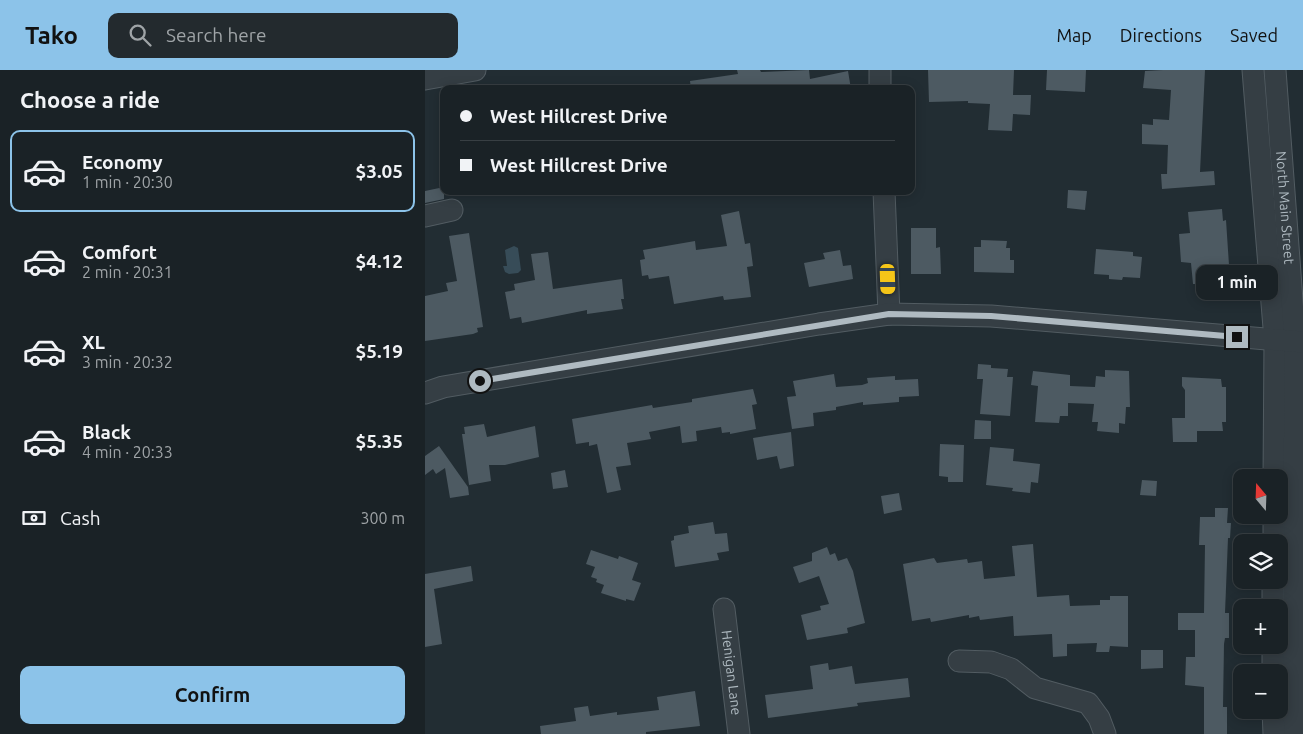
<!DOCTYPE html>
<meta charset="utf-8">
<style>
:root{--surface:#1a2226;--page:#232a2e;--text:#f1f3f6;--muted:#9fa4a7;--line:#383f43;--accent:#8cc3e9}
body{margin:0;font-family:Ubuntu,sans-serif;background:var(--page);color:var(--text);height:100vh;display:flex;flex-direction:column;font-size:19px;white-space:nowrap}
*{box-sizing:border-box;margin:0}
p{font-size:16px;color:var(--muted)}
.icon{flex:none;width:28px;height:28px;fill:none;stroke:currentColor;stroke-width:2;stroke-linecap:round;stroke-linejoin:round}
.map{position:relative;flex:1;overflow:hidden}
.panel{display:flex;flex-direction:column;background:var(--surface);width:425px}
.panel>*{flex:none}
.guide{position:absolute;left:15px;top:15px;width:475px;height:110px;border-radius:10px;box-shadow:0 2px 12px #0003,0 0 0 1px var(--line);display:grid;align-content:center;height:110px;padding:0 20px;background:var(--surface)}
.needle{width:32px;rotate:341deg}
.controls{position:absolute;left:808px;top:399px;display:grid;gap:10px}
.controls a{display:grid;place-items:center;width:55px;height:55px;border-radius:10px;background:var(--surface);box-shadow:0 2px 12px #0003,0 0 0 1px var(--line);font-size:25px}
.end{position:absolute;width:22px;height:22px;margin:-11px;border:6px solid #afbac1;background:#111;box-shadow:0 0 0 2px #111}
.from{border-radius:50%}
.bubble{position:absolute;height:35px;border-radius:10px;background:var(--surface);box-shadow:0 2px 12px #0003,0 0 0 1px var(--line);font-size:16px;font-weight:700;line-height:35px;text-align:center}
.car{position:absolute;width:15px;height:30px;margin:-15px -8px;border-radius:6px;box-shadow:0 0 4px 1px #0007;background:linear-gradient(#f5c518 24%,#345 0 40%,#f5c518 0 76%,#345 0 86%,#f5c518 0)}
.guide b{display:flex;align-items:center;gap:18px;height:48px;font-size:19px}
.guide b+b{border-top:1px solid var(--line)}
.guide i{width:12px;height:12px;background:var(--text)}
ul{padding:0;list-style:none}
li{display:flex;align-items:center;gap:15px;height:82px;margin:0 10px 8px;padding:0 10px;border:2px solid transparent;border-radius:10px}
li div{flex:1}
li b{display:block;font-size:19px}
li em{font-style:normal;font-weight:700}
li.current{border-color:var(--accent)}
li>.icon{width:45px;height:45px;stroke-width:1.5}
h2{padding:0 20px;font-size:22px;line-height:60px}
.pay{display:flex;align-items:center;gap:12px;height:55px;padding:0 20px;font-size:19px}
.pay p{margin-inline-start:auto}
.primary-button{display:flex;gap:10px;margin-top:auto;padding:10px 20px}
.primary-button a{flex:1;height:58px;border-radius:10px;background:var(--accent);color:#111;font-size:20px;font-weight:700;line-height:58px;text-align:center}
header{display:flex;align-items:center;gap:30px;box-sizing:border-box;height:70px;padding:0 25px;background:var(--accent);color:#111}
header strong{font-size:24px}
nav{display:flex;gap:28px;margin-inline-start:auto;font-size:18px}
.search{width:350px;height:45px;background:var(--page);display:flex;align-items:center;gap:12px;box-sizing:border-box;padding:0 18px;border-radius:10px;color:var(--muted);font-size:19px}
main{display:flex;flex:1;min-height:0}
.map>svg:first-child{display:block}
</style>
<header>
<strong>Tako</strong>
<div class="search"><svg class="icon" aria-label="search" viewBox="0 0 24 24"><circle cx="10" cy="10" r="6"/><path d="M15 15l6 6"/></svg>Search here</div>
<nav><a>Map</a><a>Directions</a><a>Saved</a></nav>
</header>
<main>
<section class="panel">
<h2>Choose a ride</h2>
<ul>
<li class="current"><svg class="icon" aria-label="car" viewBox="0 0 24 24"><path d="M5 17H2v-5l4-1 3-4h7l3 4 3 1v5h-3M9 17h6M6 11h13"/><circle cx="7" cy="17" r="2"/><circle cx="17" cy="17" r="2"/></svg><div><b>Economy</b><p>1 min · 20:30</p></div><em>$3.05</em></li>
<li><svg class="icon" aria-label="car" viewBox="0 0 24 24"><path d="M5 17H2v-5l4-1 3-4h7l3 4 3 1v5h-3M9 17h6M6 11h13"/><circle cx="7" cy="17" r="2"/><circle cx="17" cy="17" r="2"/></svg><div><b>Comfort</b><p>2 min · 20:31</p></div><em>$4.12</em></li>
<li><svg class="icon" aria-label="car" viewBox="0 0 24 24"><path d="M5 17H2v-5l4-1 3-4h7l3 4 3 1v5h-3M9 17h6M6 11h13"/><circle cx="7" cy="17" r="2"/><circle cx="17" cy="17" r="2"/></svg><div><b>XL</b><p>3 min · 20:32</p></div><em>$5.19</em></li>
<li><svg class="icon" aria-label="car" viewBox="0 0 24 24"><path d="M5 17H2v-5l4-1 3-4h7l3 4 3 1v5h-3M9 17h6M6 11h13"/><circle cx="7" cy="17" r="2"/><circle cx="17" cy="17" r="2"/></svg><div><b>Black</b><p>4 min · 20:33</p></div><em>$5.35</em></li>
</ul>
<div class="pay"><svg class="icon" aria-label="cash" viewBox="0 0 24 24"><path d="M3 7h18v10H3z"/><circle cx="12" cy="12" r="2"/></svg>Cash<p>300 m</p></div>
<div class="primary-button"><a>Confirm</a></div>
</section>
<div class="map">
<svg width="878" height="664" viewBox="0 0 878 664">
<rect width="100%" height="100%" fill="#222d33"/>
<path fill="#374c58" d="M89 176 93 178 96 200 93 203 84 204 80 202 78 196H82L80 180Z"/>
<path fill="#4d5a62" d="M312 0H335L336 2 384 0 385 9 423 1 426 19H266L265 11 313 4Z
M503 0H589L588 25H606L605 45 588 44 587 61 563 60 565 34 543 33V31L504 32Z
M622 0H661L660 22 621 20Z
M738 0H780L775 102 789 101 790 115 737 119 736 104H742L743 75 717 74V54L728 55V49L744 50 746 20 718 18 720 1Z
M19 117V129L0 133V121Z
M643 120 662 121 660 140 642 138Z
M797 139 798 151 801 150 804 195H803L802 207 803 228 790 229 789 218 774 220 773 214H768L766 193 756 192 754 164 765 163 763 142Z
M314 141 320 174 325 173 328 196 322 197 326 227 299 230 298 226 249 234 244 206 224 209 223 205 217 206 215 190 220 189 218 180 270 171 271 180 302 176 296 145Z
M486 158H511V178L515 177 516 204H486Z
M44 163 58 257 52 258 53 262 48 264 0 271V226L23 221 21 213 32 211 24 166Z
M556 170 582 171 581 178H585V190H589V203L549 202V177H556Z
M671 179 708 182V186L717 187 715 208 698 207 697 210 684 209V205L669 204Z
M415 180 418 196 426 195 428 209 384 217 379 193 400 189 398 183Z
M123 182 128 219 197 209 199 229H196L198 239 162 244V240L97 253 96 247 85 249 80 222 90 220 89 214 110 210 106 184Z
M553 294 566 295V298L583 299 582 307H588L585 346 555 344 558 309H552Z
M680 300 704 301 705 337H701L700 354 694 353V363L672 361 673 352H667L669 334 643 333V346H635L634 353 610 352 613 316 606 315 608 301 645 305V316L670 317 671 306 680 307Z
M409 304 411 317 437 315 443 313 442 308 470 306V310L493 309 494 326 474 327V332L438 335V332L411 337V340L388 343 389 356 367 359 362 327 371 326 368 311Z
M757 307 796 309 797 317H801V352H797L798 361H772V372H748L747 348H760V320L757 316Z
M328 319 332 334 327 335 331 359 305 364V362L297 363 296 357 271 361 272 371 257 373 255 356 224 362 226 369 202 373 206 395 191 397 196 420 182 423 172 374 164 376V372L151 374 147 349 227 335 228 338 267 332V329Z
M550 350 566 351V369H549Z
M59 354 62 367 110 356 114 387 80 395H64L66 411 44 415 37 364H40L39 357Z
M366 362 369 396 355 399 352 386 332 390 328 368Z
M515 374 539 375 538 412H523V407L514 406Z
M14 376 43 417 44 425 25 428 20 398 11 404 8 399 0 405V386Z
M565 377 589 379 588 391 615 394 613 413 606 412 605 423 587 421 588 418 561 415Z
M140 400 143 417 128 419 126 403Z
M717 410 732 411 731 426 715 425Z
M474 423 477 440 459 444 456 426Z
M790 438H803L802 453H806L805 468H803L800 543H804V568H800L799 574 798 637H802V664H779V617L760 615 761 587H770V560H753V543H779L780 475H774L775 447H790Z
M288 452 290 464 302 463 304 481 292 483 294 490 250 497 246 471 249 470V466L264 463 263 456Z
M608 474 612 527 644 525 645 536 675 535V530H685V526H703V577L685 576 684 582H671L672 573 642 574V586L628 587 627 564 589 566 588 546 555 550 554 546 544 548V545L506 552 505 548 487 551 478 494 509 488 512 493 542 489 543 493 557 491 559 509 590 506 587 476Z
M402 477 405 485 410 483 413 491 422 488 428 501 440 553 422 558 423 563 382 570 376 545 396 540 395 536 404 534 394 506 374 513 368 497 387 491V483Z
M166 480 193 489 194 486 213 493 207 510 216 513 209 531 201 529V531L176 523 179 515 171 512 172 509 166 507 170 497 161 494Z
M46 496 48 511 9 519 17 574 0 577V504Z
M716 580H738V598L716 599Z
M403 593 404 600 427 596 430 614 483 608 485 627 432 633 433 636 343 648 340 625 388 619 385 596Z
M270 621 275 656 221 662V664H116L115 656 151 651 149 638 163 636 165 646 192 642V645L234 640 232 627Z"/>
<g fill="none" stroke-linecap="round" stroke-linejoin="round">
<defs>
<g id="minor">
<path d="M455 0V19"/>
<path d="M828 0 850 270 849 408"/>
<path id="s1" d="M850 0 870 271 868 664"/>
<path d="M0 9 50 0"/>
<path d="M459 121 464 244"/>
<path d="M0 146 27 140"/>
<path d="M0 323 18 317 394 254 464 244 566 246 878 272"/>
<path d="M849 472V445"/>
<path d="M848 538V510"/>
<path id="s2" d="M299 539 314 664"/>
<path d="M534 591 566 592 586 599 610 618 663 633 674 648 680 664"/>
<path d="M848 602V575"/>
<path d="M848 640 849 664"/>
</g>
</defs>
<use href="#minor" stroke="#525c62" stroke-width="23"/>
<use href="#minor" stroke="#353e44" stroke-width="21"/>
</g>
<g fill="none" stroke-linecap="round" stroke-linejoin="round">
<path stroke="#afbac1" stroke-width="6" d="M55 311 464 244 566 246 812 267"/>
</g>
<g text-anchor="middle" stroke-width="5" stroke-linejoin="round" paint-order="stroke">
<g font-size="14" fill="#afbac1" stroke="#1b2329">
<text dy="5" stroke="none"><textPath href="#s1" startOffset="138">North Main Street</textPath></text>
<text dy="5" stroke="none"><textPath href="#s2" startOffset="64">Henigan Lane</textPath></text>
</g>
</g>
</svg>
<div class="controls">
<a><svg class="needle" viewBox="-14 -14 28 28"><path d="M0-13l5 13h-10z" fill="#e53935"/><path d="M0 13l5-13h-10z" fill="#9fa4a7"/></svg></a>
<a><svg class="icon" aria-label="layers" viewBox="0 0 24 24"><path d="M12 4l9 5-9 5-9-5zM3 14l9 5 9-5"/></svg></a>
<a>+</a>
<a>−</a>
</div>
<i class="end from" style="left:55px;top:311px"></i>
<i class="end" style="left:812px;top:267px"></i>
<div class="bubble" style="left:771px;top:195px;width:82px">1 min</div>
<i class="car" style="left:463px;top:209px;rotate:178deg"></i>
<div class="guide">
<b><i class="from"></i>West Hillcrest Drive</b>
<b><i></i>West Hillcrest Drive</b>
</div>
</div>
</main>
